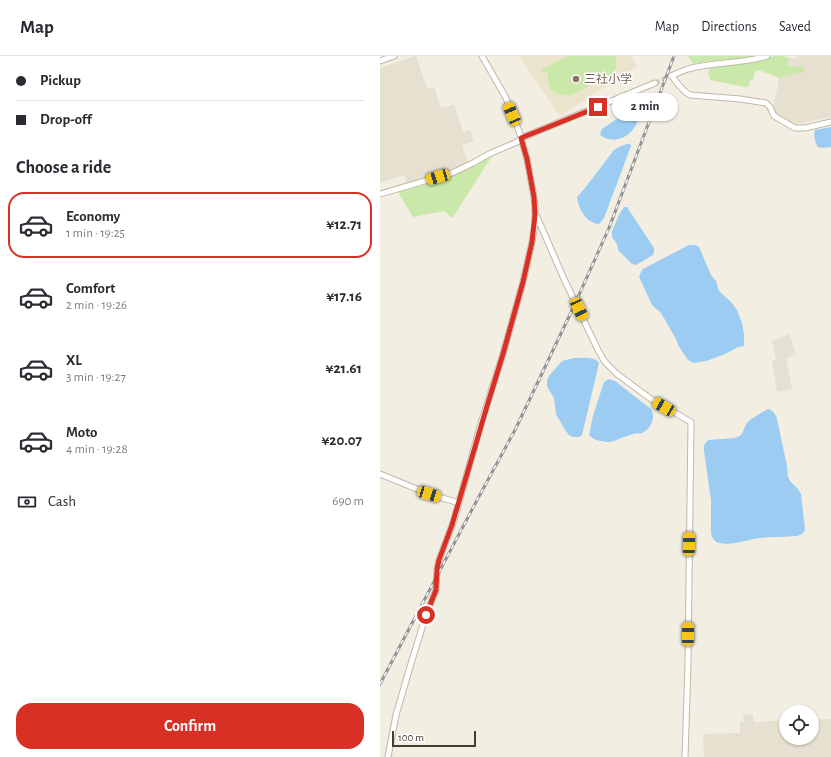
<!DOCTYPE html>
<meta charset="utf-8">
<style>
:root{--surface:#fff;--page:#f7f7f7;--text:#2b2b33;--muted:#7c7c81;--line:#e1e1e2;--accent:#d93025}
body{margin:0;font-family:"Alegreya Sans","Noto Sans SC",sans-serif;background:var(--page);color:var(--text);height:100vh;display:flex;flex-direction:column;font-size:15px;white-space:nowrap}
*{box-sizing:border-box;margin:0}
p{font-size:13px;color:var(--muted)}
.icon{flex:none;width:22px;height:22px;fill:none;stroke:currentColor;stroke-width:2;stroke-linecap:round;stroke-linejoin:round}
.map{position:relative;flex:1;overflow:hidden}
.details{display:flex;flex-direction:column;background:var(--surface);width:380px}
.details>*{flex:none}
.top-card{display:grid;align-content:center;height:88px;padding:0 16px;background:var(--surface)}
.controls{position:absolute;left:399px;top:649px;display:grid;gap:8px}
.controls a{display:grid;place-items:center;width:40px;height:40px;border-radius:50%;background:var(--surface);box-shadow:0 1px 3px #0004;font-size:20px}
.scale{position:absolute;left:12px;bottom:10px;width:84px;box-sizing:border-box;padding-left:4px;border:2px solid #433d33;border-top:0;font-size:11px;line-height:14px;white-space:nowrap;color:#433d33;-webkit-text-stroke:3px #fff;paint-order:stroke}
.end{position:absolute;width:18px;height:18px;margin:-9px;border:5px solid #d93025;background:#fff;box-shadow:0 0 0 2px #fff}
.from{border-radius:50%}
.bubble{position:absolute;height:28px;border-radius:14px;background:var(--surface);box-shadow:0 1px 3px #0004;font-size:13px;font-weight:600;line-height:28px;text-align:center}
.car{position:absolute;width:12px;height:24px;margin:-12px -6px;border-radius:5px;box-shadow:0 0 3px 1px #0007;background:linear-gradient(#f5c518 24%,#345 0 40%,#f5c518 0 76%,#345 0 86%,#f5c518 0)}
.top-card b{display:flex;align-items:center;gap:14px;height:38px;font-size:15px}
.top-card b+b{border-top:1px solid var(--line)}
.top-card i{width:10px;height:10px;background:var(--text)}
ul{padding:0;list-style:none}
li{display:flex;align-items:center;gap:12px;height:66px;margin:0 8px 6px;padding:0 8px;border:2px solid transparent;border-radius:16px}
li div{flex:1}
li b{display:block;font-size:15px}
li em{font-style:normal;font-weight:600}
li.active{border-color:var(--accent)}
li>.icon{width:36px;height:36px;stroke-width:1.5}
h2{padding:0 16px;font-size:18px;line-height:48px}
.pay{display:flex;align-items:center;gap:10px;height:44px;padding:0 16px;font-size:15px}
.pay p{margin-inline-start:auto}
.primary-button{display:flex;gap:8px;margin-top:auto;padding:8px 16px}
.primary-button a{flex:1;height:46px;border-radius:16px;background:var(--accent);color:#fff;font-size:16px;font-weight:600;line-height:46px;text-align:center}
header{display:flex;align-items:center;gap:24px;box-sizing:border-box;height:56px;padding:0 20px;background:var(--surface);border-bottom:1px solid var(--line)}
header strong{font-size:19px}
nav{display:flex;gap:22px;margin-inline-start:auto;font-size:14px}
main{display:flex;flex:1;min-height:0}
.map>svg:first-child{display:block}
</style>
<header>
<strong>Map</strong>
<nav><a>Map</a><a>Directions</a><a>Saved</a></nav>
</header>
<main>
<section class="details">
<div class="top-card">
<b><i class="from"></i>Pickup</b>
<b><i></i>Drop-off</b>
</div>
<h2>Choose a ride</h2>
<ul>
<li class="active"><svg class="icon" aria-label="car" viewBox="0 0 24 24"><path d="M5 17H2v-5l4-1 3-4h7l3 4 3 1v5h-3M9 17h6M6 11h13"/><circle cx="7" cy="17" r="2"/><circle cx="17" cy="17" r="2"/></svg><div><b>Economy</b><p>1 min · 19:25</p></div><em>¥12.71</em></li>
<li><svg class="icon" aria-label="car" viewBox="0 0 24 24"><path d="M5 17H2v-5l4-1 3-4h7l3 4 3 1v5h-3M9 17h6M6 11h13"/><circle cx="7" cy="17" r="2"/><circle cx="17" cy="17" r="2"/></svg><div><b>Comfort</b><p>2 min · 19:26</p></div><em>¥17.16</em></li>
<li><svg class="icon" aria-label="car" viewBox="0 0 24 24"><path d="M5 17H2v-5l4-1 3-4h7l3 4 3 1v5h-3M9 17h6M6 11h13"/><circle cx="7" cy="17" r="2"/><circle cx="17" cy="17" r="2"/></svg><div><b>XL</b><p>3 min · 19:27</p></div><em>¥21.61</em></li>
<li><svg class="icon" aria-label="car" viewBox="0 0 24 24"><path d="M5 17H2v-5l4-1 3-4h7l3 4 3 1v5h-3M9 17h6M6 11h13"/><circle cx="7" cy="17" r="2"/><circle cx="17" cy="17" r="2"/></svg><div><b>Moto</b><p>4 min · 19:28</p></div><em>¥20.07</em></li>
</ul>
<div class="pay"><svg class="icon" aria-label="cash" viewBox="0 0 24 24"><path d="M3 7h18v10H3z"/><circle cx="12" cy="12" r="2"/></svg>Cash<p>690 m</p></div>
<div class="primary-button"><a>Confirm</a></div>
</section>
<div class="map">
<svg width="451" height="701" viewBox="0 0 451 701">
<rect width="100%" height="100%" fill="#f2eee2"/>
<path fill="#e6e0d0" d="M35 0H36L47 32 54 31 61 52 74 48 83 76 90 73 94 85 82 89 88 107 27 128 24 119 0 127V12Z
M418 0H451V61L415 68 407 66 395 58 393 54 399 22 424 16 416 11 407 9 409 2 414 3Z
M409 278 416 298 406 302 412 333 397 336 392 305 396 304 392 285Z
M373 658 374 666 406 664V682H432V663H451V701H324L323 678 360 677V666H364L363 659Z"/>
<path fill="#ebe3cc" d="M139 0H251L257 10 180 60Z"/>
<path fill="#cae8a9" d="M188 0H236C237 7 237 12 232 17 228 22 221 24 216 26 203 33 184 48 171 33 168 28 167 21 168 15L163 18 161 14Z
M308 0H381L313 8Z
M394 0H402L409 2 407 9 416 11 423 10 424 16 399 22 379 14 375 16 373 25 370 24 369 30 366 31 330 24 328 16 331 12 378 5Z
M112 100 73 161H71L64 155 33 161 18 136 59 124 83 116Z"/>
<path fill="#9cccf1" d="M256 50 258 51 260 54C260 60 258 67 254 72 247 83 231 88 220 79L221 75 222 73Z
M451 71V91L442 92 438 91C435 87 433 79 435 74Z
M247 88H250L251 90 224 162 219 168C206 167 198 152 197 141L205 132 234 94 241 90Z
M244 151H247L274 192V196L273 199 256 209 252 208 238 194 237 188 232 181V175L240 157Z
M309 189H316L319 191 331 219 336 225 339 235 351 246 357 254 362 267 364 278V290L358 291 345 298 326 305 313 307 308 304 298 289 296 283 281 257 272 249 259 221 261 216 263 213Z
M194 302C202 302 215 300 219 307L202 379 199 381H193L189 379 185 374 176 358 174 342 169 334 167 330V324L169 320 182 305Z
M229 323 235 325 271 353C276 361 271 373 262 377 259 378 256 377 253 378 250 379 247 380 244 381 239 382 234 386 229 386 222 386 213 384 209 379L213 360 224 326Z
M388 353C393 354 396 359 397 363L407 410 408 421 410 425 418 433 421 438 425 474 422 478 417 480C404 481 392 481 379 482 365 484 350 491 336 486L332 481 331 477V444L324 395V389L328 384 355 382C365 379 362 374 367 367 370 363 383 356 388 353Z"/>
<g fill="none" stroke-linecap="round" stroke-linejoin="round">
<path stroke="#cfcbbf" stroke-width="5" stroke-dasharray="5 2.5" stroke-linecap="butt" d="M275 27 291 20"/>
<defs>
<path id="street" d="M0 5 14 0
M291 20C296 18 302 15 308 13 334 6 362 8 387 0
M292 20C297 27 302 35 310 39L360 43 386 47 390 51 394 60 415 72H425L451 66
M0 138 72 117 93 107 109 98 137 86 141 82 275 27
M156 159 161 170 184 223 218 294 225 306 237 318 271 343 311 366 308 607 305 701
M0 418 49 438 79 447
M8 701 16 659 30 611 46 559 56 534 57 513 59 504 74 464 102 364 123 298 143 226 152 186 155 167V149L154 141 147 103 139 75 126 42 102 0"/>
</defs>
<use href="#street" stroke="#c0b8a8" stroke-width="7"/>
<use href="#street" stroke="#fff" stroke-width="5"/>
<defs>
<path id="rail" d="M0 628 96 446 136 372 194 250 229 172 294 0"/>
</defs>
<use href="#rail" stroke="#939393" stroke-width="3"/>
<use href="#rail" stroke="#fff" stroke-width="1.5" stroke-dasharray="4.5" stroke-linecap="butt"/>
</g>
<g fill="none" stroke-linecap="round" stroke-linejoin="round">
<path stroke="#d93025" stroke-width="5" d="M46 559 56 534 57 513 59 504 72 469 107 350 123 298 143 226 152 186 155 159 154 141 147 103 141 82 218 51"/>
</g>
<circle fill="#8d6e63" stroke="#fff" stroke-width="1.5" cx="196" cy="23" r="4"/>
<g text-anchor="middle" stroke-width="3" stroke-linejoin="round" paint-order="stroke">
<g font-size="12" fill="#785e54" stroke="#fff" text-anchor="start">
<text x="204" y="27">三社小学</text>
</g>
</g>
</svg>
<div class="controls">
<a><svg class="icon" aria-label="locate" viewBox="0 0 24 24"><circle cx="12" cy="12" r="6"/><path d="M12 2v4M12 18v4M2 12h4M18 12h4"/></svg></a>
</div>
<div class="scale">100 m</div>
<i class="end from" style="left:46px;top:559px"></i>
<i class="end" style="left:218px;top:51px"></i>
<div class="bubble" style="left:232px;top:37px;width:66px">2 min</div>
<i class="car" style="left:132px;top:58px;rotate:337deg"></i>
<i class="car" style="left:58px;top:121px;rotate:254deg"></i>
<i class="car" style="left:199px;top:253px;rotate:155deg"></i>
<i class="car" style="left:284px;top:351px;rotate:300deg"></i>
<i class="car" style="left:49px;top:438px;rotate:107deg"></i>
<i class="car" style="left:309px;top:488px;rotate:1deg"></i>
<i class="car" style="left:308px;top:578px;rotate:1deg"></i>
</div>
</main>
